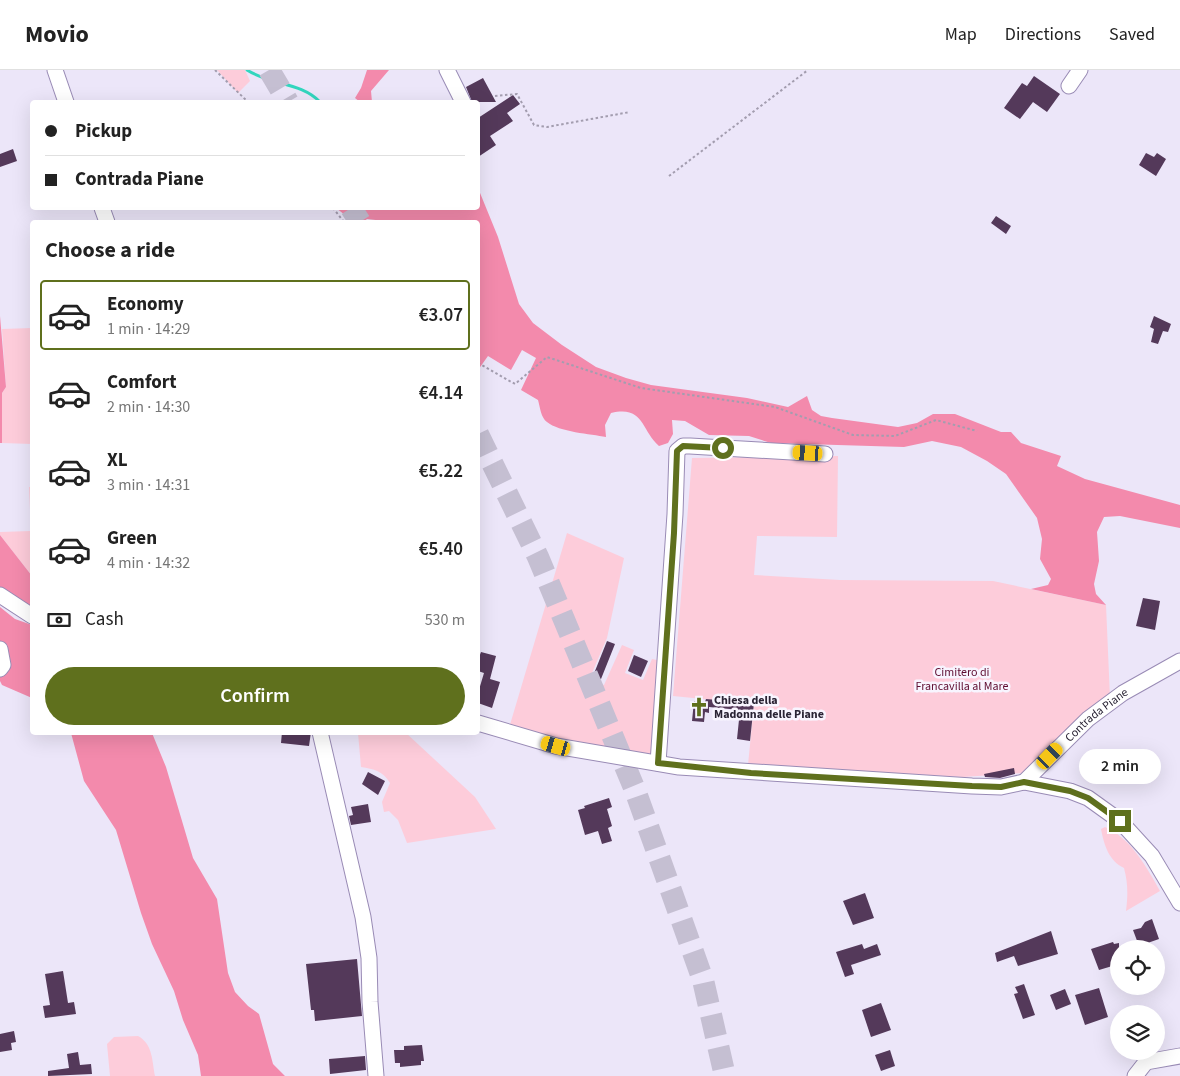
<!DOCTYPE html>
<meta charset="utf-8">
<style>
:root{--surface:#fff;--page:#f2f2f2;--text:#222;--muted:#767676;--line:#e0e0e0;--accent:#5f701d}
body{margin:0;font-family:"Source Sans 3",sans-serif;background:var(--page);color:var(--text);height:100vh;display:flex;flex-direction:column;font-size:19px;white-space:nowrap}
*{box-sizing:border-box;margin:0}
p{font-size:16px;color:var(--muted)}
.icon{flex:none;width:28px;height:28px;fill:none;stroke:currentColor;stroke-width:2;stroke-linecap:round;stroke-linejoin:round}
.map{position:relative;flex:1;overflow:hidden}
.sheet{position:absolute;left:30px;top:150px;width:450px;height:515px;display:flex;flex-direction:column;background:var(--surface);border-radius:5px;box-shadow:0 5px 20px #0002}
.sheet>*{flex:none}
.guide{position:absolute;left:30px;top:30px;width:450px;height:110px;border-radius:5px;box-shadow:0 5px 20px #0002;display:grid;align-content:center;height:110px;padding:0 15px;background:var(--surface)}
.tools{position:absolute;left:1110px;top:870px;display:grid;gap:10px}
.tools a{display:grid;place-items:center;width:55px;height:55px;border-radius:50%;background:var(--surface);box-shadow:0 5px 20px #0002;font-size:25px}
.end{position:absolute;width:22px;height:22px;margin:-11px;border:6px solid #5f701d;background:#fff;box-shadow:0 0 0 2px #fff}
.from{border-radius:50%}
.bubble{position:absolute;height:35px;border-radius:18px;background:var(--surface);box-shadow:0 5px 20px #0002;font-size:16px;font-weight:600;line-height:35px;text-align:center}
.car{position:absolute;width:15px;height:30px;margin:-15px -8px;border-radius:6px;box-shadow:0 0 4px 1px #0007;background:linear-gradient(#f5c518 24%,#345 0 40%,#f5c518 0 76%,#345 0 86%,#f5c518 0)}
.guide b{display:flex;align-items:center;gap:18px;height:48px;font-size:19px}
.guide b+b{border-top:1px solid var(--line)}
.guide i{width:12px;height:12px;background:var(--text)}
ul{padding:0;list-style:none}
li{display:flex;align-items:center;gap:15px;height:70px;margin:0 10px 8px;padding:0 5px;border:2px solid transparent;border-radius:5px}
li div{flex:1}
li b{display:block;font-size:19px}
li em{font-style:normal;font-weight:600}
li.on{border-color:var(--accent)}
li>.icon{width:45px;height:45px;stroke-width:1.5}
h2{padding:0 15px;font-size:22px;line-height:60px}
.pay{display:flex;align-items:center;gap:12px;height:55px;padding:0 15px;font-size:19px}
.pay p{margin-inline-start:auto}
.action{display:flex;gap:10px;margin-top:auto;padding:10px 15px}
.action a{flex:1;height:58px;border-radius:30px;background:var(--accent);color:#fff;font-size:20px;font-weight:600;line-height:58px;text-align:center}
header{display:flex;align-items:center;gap:30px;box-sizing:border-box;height:70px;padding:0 25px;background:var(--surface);border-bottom:1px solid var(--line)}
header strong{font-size:24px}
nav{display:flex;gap:28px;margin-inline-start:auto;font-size:18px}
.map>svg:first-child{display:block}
</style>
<header>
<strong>Movio</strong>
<nav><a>Map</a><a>Directions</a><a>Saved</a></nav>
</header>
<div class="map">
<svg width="1180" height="1006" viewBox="0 0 1180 1006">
<rect width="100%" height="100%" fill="#ece6f9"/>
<path fill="#fdccda" d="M217 0H245L250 11 238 23Z
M32 258V374L2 373V323L6 317 2 259Z
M838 386 837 467 757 466 754 505 840 510 993 511 1106 535 1110 628 1023 703 963 707 748 695 754 634 673 626 692 388Z
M29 417H32V506L0 465V462L31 461Z
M567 463 624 488 607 568 589 610 604 615 622 575 634 580 625 603 643 610 652 589 662 591 655 687 576 675 509 658Z
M358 663H406L475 727 496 759 407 773 398 750 389 741 384 742 382 732 390 713C383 701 374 699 361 697Z
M1105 757C1130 767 1148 799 1160 821L1126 841C1128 825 1128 813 1124 798 1109 791 1104 775 1101 759Z
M138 966C153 974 152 991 155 1006H110L107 974 114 967Z"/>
<path fill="#f38aac" d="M367 0H389L371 21 372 32H360L355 28 361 18Z
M478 118 498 167 519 234 533 253 562 275 596 297 626 308 651 315 747 328 788 337 807 326 812 340 821 346 832 348 898 357 917 353 933 344H955L1001 362H1011L1021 373 1061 386 1057 396 1085 409 1180 435V458L1120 446 1104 447 1097 462 1099 491 1094 514 1096 524 1106 535 1031 519 1048 515 1051 509 1040 489 1042 469 1037 448 1006 404 987 391 961 377 932 371 904 377 771 373 749 366 709 365 685 351 672 350 673 364 668 373 659 376C641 360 644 335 611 343L605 355 606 367C591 364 559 362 547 352 541 348 540 337 538 330L521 320 536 288 522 280 511 300 488 286 478 300V152H393L367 149 363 152H354L336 138H478Z
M0 246 6 317 2 323V373H0Z
M0 465 32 506V541L0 522Z
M0 537 15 549 32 555V628L2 615 0 611Z
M71 663H152L166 697 193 788 217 829 228 903 235 922 248 936 259 944 273 994 285 1006H201L198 985 183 950 174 921 152 874 141 843 116 760 84 711Z"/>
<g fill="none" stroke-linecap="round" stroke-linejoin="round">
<path stroke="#32d6be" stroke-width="3" d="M247 0C270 15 301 12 320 32"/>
</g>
<path fill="#54395a" d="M1034 6 1060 24 1047 42 1033 32 1020 49 1004 38 1022 13 1027 16Z
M483 8 496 32H472L466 17Z
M513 25 520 34 507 43 513 51 490 66 496 75 478 87V48Z
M13 79 17 91 0 97V84Z
M1146 83 1154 87 1157 83 1166 89 1156 106 1139 95Z
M996 146 1011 156 1006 164 991 153Z
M1154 246 1171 254 1168 262 1163 261 1158 274 1151 272 1154 259 1150 257Z
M1143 528 1160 531 1155 560 1136 556Z
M607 571 615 574 601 609 593 606Z
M481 582 496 586 490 609 500 612 492 638 478 633V623L484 603 478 601V590Z
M634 585 648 591 641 607 628 601Z
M706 629 754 633 750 671 737 669 740 640 709 637V643L705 642 704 652 692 651 694 631 705 632Z
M282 662H311L309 676 281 673Z
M1014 698 1015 704 1000 708 985 707 984 704Z
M368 702 385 711 378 725 362 714Z
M609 728 612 737 607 739 612 756 608 758 612 771 602 774 598 761 585 765 578 740 585 738 584 736Z
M368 734 371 752 351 755 349 746 353 745 351 737Z
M865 823 874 848 853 855 843 831Z
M1152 849 1159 869 1139 876 1133 860 1141 858 1145 852Z
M1051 861 1058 884 1018 896 1014 886 997 892 995 883Z
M1113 872 1114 874 1119 873V894L1099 900 1091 879Z
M862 874 864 879 877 874 881 885 851 895 854 904 845 907 836 882Z
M357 889 362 946 315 951 314 940H311L306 894Z
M63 901 68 933 74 932 76 944 45 948 43 936 50 935 45 904Z
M1024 914 1035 945 1023 949 1014 924 1018 923 1015 917Z
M1099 918 1108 947 1085 955 1075 925Z
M1065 919 1071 934 1056 940 1050 925Z
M881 933 891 960 871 967 862 940Z
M14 961 16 972 11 973 12 980 0 982V964Z
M422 975 424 991H421V995L400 997V993H395L394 980H404V976Z
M890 980 895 996 881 1001 875 985Z
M78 982 80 995 91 994 92 1004 48 1006V1001L69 998 67 984Z
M365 986 366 1000 330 1004 329 989Z"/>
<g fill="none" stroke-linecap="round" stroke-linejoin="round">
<path stroke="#c5bfd2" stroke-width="22" stroke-dasharray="22 11" stroke-linecap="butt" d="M269 0 288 32
M351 138 360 152
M478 364 538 487 635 720 703 910 725 1006"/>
<defs>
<g id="minor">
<path d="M55 0 66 32"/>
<path d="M447 0 463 32"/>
<path d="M1069 16 1080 0"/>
<path d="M102 138 107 152"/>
<path d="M0 525 32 546"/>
<path d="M0 579 3 595 0 599"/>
<path d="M478 653 556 676 679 697 972 716 1001 717 1024 712 1070 721 1088 728 1120 751 1152 786 1180 833"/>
<path d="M320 662 363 847 369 888 370 932 376 1006"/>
<path d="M658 693 675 444 677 381 683 376H690L825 384"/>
<path id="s1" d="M1024 712 1088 649 1123 623 1180 591"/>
<path d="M1135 1006 1146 992 1180 986"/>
</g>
</defs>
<use href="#minor" stroke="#998bb5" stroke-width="17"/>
<path stroke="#a39daf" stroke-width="2" stroke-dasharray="2.5 2.5" stroke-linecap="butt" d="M215 0 248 32
M495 26 517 24 534 55 547 57 630 42
M669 106 808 0
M333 138 344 152
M478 293 515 314 547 287 641 318 775 337 853 365 895 366 936 350 977 361"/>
<use href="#minor" stroke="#fff" stroke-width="15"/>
</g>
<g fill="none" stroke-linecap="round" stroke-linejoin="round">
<path stroke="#5f701d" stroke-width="6" d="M723 378 683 376 677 381 674 463 658 693 751 703 972 716 1001 717 1024 712 1070 721 1088 728 1120 751"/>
</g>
<defs>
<symbol id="church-bare" viewBox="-9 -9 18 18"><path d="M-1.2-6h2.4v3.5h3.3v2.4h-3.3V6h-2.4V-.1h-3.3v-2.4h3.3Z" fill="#5f701d" stroke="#f8f5ff" stroke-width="2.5" paint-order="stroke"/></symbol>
</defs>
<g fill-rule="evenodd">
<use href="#church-bare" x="685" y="623" width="28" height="28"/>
</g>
<g text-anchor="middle" stroke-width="5" stroke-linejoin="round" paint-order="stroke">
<g font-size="12" fill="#5f0d31" stroke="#f8f5ff">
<text x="962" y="606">Cimitero di<tspan x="962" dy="14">Francavilla al Mare</tspan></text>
</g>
<g font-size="12" font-weight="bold" fill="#292334" stroke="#f8f5ff" text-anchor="start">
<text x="714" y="634">Chiesa della<tspan x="714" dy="14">Madonna delle Piane</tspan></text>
</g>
<g font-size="12" fill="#292334" stroke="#f8f5ff">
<text dy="4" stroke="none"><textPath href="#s1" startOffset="99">Contrada Piane</textPath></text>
</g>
</g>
</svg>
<div class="tools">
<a><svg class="icon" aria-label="locate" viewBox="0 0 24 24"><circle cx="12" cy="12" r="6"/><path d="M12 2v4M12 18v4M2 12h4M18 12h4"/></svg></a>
<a><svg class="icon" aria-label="layers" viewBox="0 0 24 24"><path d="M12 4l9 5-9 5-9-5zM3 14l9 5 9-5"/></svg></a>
</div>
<i class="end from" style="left:723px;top:378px"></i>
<i class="end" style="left:1120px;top:751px"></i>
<div class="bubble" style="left:1079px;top:679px;width:82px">2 min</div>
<i class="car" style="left:808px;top:383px;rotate:273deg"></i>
<i class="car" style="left:556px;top:676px;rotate:286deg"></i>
<i class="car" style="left:1050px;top:686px;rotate:44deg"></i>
<div class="guide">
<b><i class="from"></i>Pickup</b>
<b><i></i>Contrada Piane</b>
</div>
<section class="sheet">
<h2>Choose a ride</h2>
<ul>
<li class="on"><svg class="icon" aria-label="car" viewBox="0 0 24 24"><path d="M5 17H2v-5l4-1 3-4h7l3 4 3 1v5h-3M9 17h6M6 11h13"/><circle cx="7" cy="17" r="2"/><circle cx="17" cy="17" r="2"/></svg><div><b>Economy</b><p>1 min · 14:29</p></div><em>€3.07</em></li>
<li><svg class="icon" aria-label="car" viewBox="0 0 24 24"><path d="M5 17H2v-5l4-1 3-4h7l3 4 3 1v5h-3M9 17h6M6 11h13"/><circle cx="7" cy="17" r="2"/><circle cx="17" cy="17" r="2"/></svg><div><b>Comfort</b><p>2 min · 14:30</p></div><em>€4.14</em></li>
<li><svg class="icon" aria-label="car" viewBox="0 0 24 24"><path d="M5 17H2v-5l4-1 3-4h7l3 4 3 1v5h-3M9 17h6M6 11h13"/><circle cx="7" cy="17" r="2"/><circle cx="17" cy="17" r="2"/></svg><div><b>XL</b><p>3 min · 14:31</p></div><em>€5.22</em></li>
<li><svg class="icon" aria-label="car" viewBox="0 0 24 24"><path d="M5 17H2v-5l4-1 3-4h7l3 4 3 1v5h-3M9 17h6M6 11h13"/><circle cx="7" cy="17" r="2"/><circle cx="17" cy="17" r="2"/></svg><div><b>Green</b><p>4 min · 14:32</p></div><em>€5.40</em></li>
</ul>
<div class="pay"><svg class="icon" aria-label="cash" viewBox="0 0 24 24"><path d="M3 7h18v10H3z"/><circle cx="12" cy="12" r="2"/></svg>Cash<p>530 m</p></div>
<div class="action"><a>Confirm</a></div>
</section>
</div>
